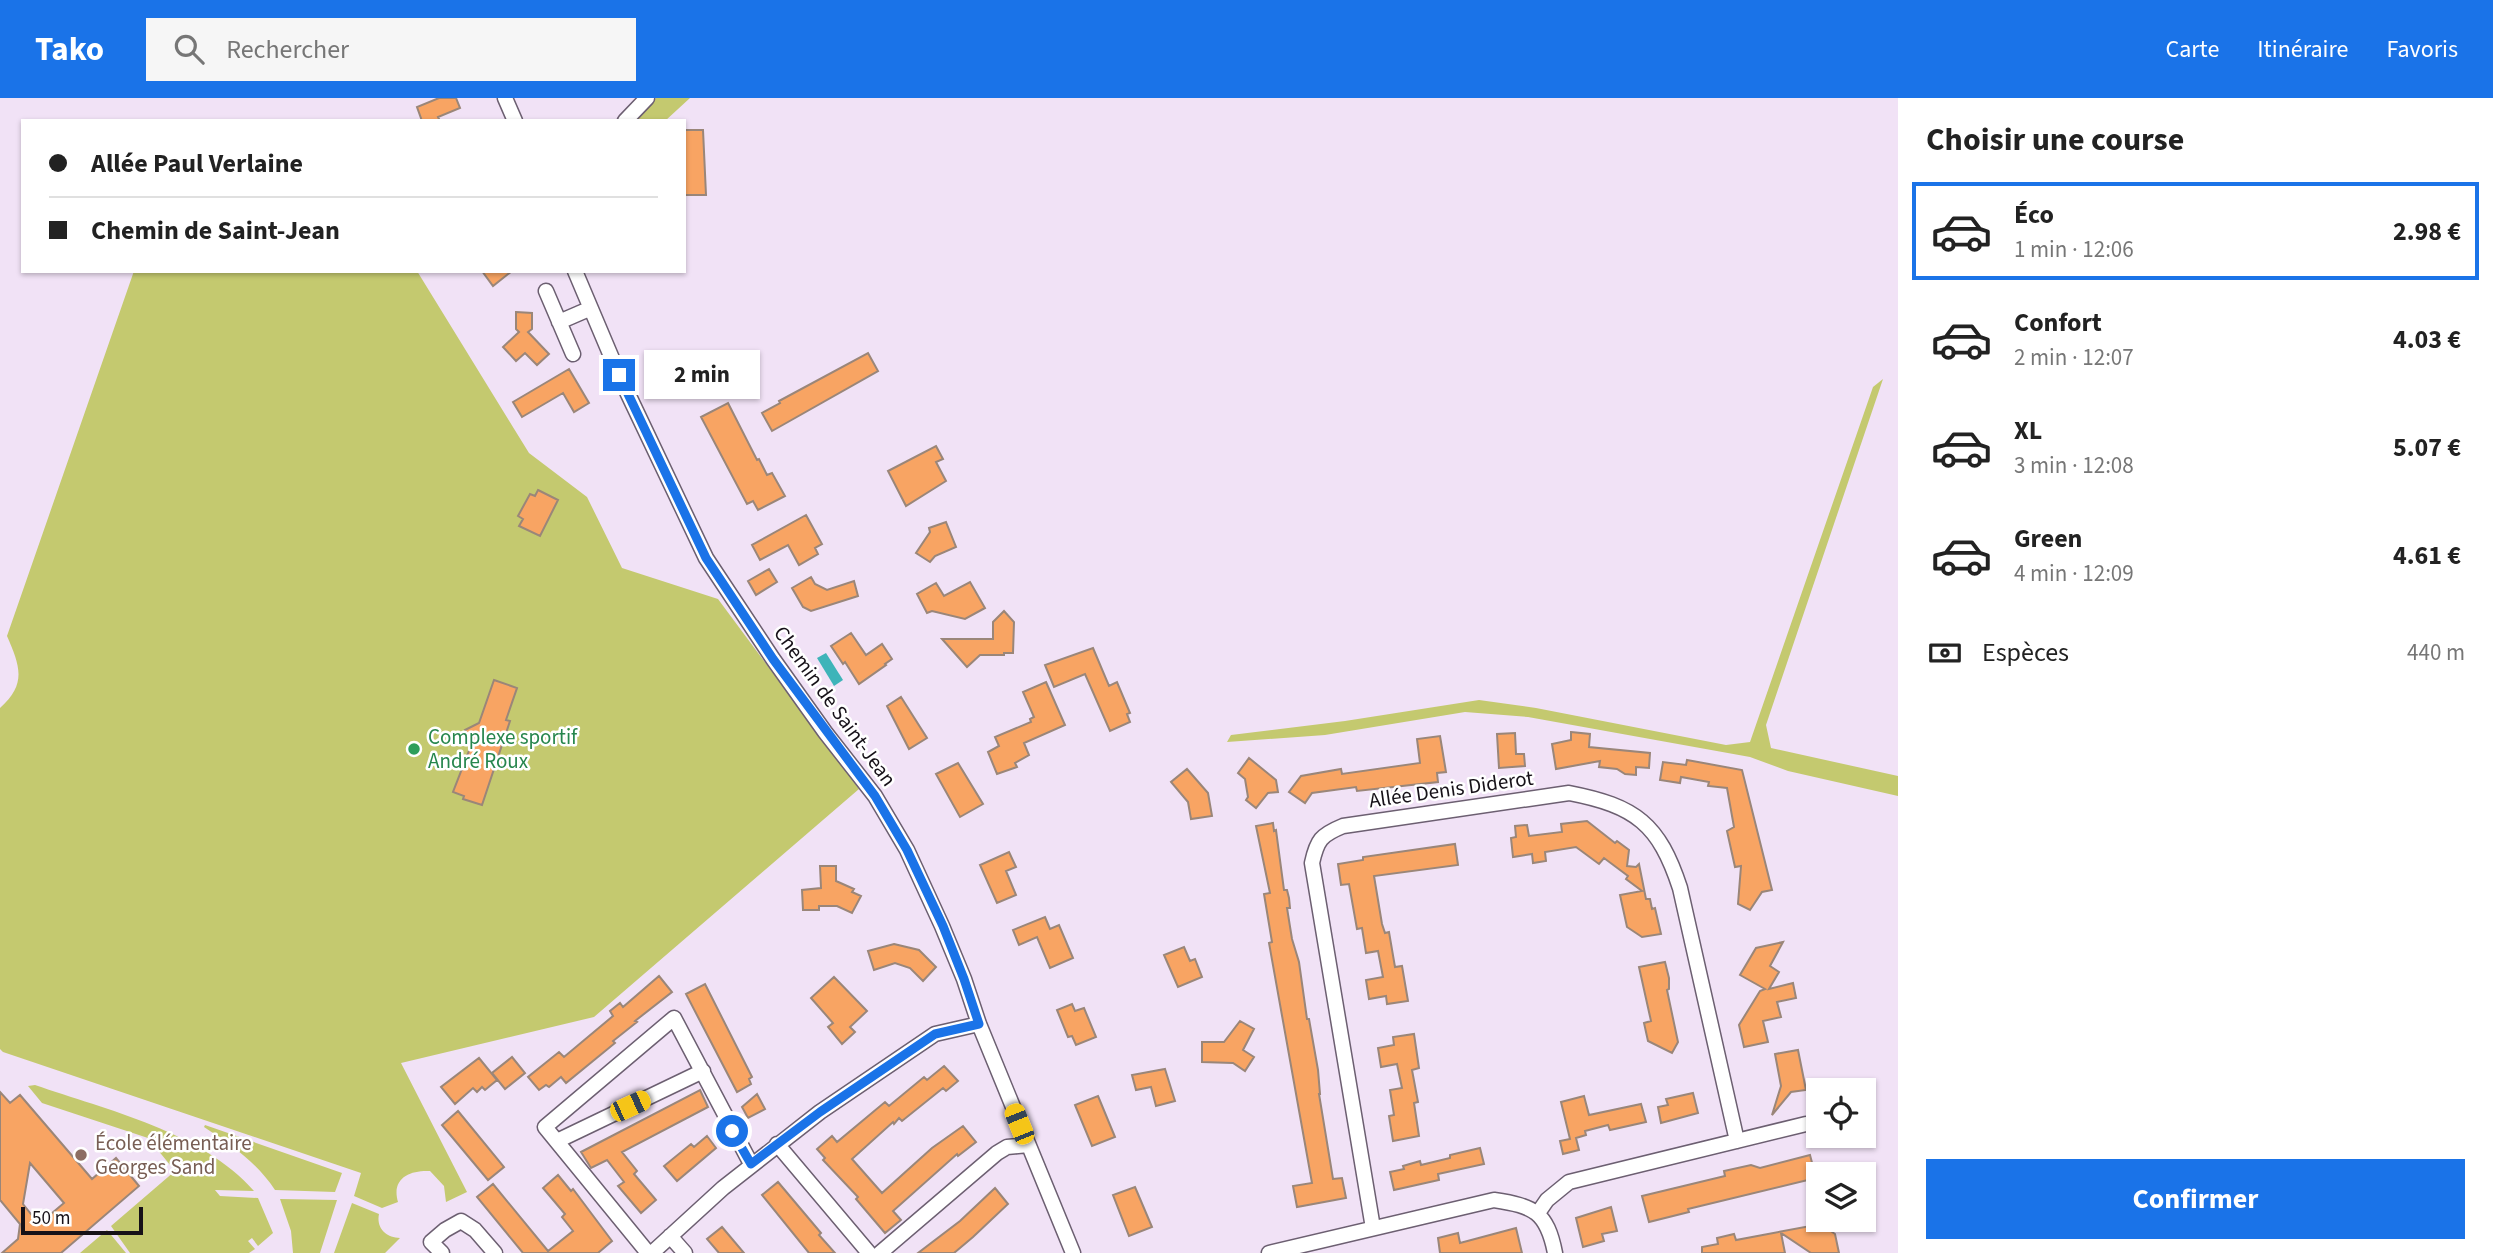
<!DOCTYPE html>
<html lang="fr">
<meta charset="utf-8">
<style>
:root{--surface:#fff;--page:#f6f6f6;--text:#222;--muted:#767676;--line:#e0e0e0;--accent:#1a73e8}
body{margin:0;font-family:"Source Sans 3",sans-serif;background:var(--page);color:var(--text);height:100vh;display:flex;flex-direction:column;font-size:26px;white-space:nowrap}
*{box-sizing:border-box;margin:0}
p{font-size:23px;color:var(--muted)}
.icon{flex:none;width:38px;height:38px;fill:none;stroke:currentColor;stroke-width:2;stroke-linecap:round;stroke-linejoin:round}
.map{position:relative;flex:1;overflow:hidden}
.side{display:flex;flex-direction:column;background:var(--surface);width:595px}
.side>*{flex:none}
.hud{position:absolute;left:21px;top:21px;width:665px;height:154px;border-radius:0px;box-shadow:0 2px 5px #0004;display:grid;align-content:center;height:154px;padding:0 28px;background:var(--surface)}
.controls{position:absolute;left:1806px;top:980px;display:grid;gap:14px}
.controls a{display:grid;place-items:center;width:70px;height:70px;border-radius:0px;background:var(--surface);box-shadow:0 2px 5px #0004;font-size:35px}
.scale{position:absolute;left:21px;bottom:18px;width:122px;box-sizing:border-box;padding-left:7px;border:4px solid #161118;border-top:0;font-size:19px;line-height:24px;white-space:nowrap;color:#161118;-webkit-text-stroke:5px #fff;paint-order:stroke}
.end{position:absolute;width:32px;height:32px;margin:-16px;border:9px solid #1a73e8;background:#fff;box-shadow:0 0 0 4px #fff}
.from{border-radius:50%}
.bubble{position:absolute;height:49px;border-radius:0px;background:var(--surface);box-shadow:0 2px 5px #0004;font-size:23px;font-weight:700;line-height:49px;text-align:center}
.car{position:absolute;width:21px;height:42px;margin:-21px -10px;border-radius:9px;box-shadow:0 0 5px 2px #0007;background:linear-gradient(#f5c518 24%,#345 0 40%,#f5c518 0 76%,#345 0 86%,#f5c518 0)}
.hud b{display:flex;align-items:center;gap:24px;height:66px;font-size:26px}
.hud b+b{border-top:2px solid var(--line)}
.hud i{width:18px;height:18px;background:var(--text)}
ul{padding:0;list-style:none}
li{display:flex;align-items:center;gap:21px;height:98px;margin:0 14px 10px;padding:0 14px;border:4px solid transparent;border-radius:0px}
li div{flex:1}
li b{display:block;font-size:26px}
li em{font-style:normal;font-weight:700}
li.selected{border-color:var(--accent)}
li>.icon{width:63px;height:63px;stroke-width:1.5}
h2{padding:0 28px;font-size:32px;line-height:84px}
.pay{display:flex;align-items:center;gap:18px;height:77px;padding:0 28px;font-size:26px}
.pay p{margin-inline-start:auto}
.action{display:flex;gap:14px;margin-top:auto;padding:14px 28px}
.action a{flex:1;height:80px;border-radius:0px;background:var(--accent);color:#fff;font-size:28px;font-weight:700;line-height:80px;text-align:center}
header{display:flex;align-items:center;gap:42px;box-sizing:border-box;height:98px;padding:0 35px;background:var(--accent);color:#fff}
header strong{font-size:33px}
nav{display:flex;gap:38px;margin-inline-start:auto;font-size:24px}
.search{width:490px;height:63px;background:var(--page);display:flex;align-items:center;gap:18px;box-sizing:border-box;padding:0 24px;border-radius:0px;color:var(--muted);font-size:26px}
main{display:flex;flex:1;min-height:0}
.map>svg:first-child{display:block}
</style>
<header>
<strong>Tako</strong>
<div class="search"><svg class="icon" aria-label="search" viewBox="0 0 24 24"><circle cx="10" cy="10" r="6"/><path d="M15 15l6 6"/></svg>Rechercher</div>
<nav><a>Carte</a><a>Itinéraire</a><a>Favoris</a></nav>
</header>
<main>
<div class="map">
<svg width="1898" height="1155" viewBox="0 0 1898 1155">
<rect width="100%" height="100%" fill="#f1e2f6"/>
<path fill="#c4c96f" d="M656 0H690L665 23H635Z
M134 173H417L529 355 587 399 622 470 718 501 859 691 594 919 401 965 467 1094 446 1104 444 1088 430 1073C410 1072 391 1080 398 1104L382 1110 354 1098 361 1075 3 954 0 951V610C27 586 20 568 7 538Z
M1883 281 1766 627 1771 650 1898 678V698L1788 673 1750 659 1528 619 1465 614 1325 637 1227 644 1231 637 1345 623 1479 602 1536 610 1726 647 1750 644 1873 289Z
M35 987C107 1012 203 1034 254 1093L215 1092 220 1098 258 1100 273 1135 258 1148 252 1140 248 1143 255 1151 249 1155H130L111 1128 175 1073 148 1040 42 1005 28 988Z
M205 1027 342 1075 335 1094 275 1092C257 1065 232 1047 204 1029Z
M280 1101 337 1102 320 1155H293L291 1133Z
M352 1105 379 1116C376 1130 386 1140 400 1140L385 1155H334Z
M107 1132 126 1155H80Z"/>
<path fill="#3eb4b9" d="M826 555 843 582 834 588 817 560Z"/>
<path fill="#f8a463" stroke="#9a8679" stroke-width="2" fill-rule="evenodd" d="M439 0H456L460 10 438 19 440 23H422L417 9Z
M684 32H703L706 97H684Z
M482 173H512L493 188Z
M516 214 532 215V231L528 234 549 256 537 267 525 255 516 263 503 249 519 234 516 231Z
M868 255 878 273 772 333 762 315 780 305 779 303Z
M569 271 589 305 574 314 563 295 522 319 513 304Z
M728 305 757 362 759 361 767 377 772 375 785 398 758 412 753 403 747 406 701 319Z
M936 348 943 361 936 364 946 383 906 408 888 373Z
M538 392 558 402 540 438 519 428 523 421 518 418 530 396 535 398Z
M806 417 822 446 815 450 818 456 799 467 788 447 760 462 752 447Z
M946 424 956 449 935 458 930 464 916 455 930 434 929 430Z
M769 471 777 484 756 497 748 483Z
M811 479 815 486 827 492 854 483 858 498 811 513 803 509 792 490Z
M970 484 985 510 965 521 932 513 927 515 917 496 936 485 944 498Z
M1004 513 1014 524 1013 555H1004V557H980L967 569 942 541H993V524Z
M851 535 866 557 882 546 892 561 885 566 886 567 859 586 845 564 843 566 831 548Z
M1093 550 1109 588 1117 584 1130 615 1127 616 1130 624 1110 633 1085 576 1054 589 1045 567Z
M494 582 517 590 506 622 510 623 482 707 463 701 464 698 453 694 472 645 465 632 479 625Z
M1046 584 1065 627 1024 645 1029 657 1015 665 1017 669 997 676 988 654 999 648 995 639 1031 624 1030 621 1034 619 1023 594Z
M901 599 927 640 909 651 887 608Z
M1571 634 1590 636 1589 649 1650 655 1649 670 1636 669V677L1625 676 1617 671 1599 669 1600 663 1556 671 1552 646 1571 642Z
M1515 635 1516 656H1524L1525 668 1499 670 1497 636Z
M1440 638 1446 674 1437 675 1438 684 1357 693 1356 689 1312 695 1305 705 1289 694 1301 678 1341 671 1342 676 1420 665 1417 641Z
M1249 660 1276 682 1278 694 1268 695 1256 710 1246 702 1248 699 1245 681 1238 675Z
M1687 662 1742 672 1772 792 1762 794 1750 812 1738 806 1741 768 1735 769 1727 733 1734 729 1727 690 1708 688 1709 684 1681 679 1680 685 1660 682 1663 664 1686 667Z
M958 665 983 706 960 719 936 676Z
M1187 671 1208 695 1212 718 1191 721 1188 704 1171 684Z
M1587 723 1615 745 1617 743 1629 752 1627 768 1636 769 1639 766 1646 801H1650L1652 811 1655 810 1661 836 1642 839 1627 829 1620 797 1642 793 1626 781 1628 778 1604 760 1599 766 1576 749 1545 754 1546 763 1533 765 1532 756 1513 759 1511 740 1516 739 1515 728 1527 727 1529 738 1562 734 1561 726Z
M1273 725 1274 733 1276 732 1284 792H1287L1289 800 1290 810H1287L1292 841 1299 864 1307 921H1309L1318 972 1320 996H1319L1333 1081 1342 1080 1346 1100 1297 1109 1293 1088 1312 1085 1269 845 1272 844 1264 796 1270 795 1256 728Z
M1455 746 1458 767 1374 778 1382 826 1385 835 1389 834 1395 869 1402 868 1408 903 1387 906 1386 898 1369 901 1366 882 1383 879 1378 853 1366 855 1362 830 1357 831 1349 786 1341 787 1338 766 1363 762V759Z
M1009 754 1016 769 1006 773 1016 797 997 805 980 767Z
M820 768H836V783L854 791 852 794 861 798 852 815 837 808H819V812H803L802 792 821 790Z
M1045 819 1050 831 1059 827 1073 860 1050 870 1037 839 1019 847 1013 832Z
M1783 844 1770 868 1779 874 1769 891 1793 885 1796 900 1777 904 1781 919 1763 923 1768 944 1744 949 1739 927 1760 893 1765 891 1740 877 1756 850Z
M894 846 919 852 936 869 923 883 910 870 895 865 874 872 868 853Z
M1184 849 1190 863 1195 861 1202 879 1178 889 1164 857Z
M1665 864 1669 880V891L1667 892 1678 944 1672 955 1648 943 1644 925 1651 923 1639 869Z
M659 878 672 894 635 923 637 924 613 943 615 945 566 985 561 979 549 989 546 987 539 992 528 979 559 954 564 959 613 918 610 913 620 905 623 909Z
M834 879 867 913 850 929 855 934 842 946 828 929 833 925 811 900Z
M705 886 752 979 749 981 751 986 737 994 686 896Z
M1072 906 1075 913 1084 910 1096 939 1076 947 1072 938 1068 939 1057 912Z
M1240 923 1254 931 1243 952 1254 959 1245 973 1233 965 1202 964V944H1224Z
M1414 936 1419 970 1412 972 1418 1004 1414 1005 1419 1038 1393 1043 1389 1018 1394 1017 1390 992 1402 990 1397 966 1381 969 1378 950 1394 947 1393 939Z
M1798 952 1806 992 1791 994 1772 1017 1781 988 1775 956Z
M512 959 525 975 505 991 492 975Z
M479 960 497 982 485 992 482 989 477 994 473 990 455 1006 441 989Z
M944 968 958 983 946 993 943 990 902 1023 899 1020 894 1026 893 1024 852 1061 882 1095 932 1050 963 1028 976 1044 958 1058 957 1056 893 1113 901 1122 885 1135 856 1101 858 1099 823 1062 825 1060 817 1051 832 1038 837 1044 885 1004 889 1008 924 979 927 982Z
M1165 971 1175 1003 1156 1008 1151 989 1136 992 1132 977Z
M700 992 708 1009 622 1054 637 1073 634 1076 656 1102 641 1115 618 1088 624 1084 607 1062 591 1070 581 1054Z
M0 994 10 1005 20 997 92 1081 116 1060 139 1088 61 1155H2L18 1141 20 1126 0 1102ZM30 1065 64 1105 39 1126 23 1106Z
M1693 995 1698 1015 1661 1025 1658 1009 1668 1007 1666 1001Z
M757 996 765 1011 748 1020 742 1009Z
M1098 998 1115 1039 1092 1048 1075 1007Z
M1584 998 1589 1017 1641 1006 1646 1024 1610 1032 1608 1027 1585 1033 1586 1037 1576 1040 1579 1052 1563 1056 1560 1043 1570 1041 1561 1004Z
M458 1013 504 1069 488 1082 442 1027Z
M707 1038 716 1050 677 1083 664 1068 691 1046 694 1049Z
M1480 1050 1484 1066 1438 1076 1439 1082 1394 1092 1390 1074 1404 1071 1403 1068 1420 1063 1421 1067 1450 1060V1057Z
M1810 1057 1816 1080 1688 1111 1689 1114 1649 1124 1642 1098 1725 1078 1724 1073 1751 1067 1760 1070Z
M558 1077 571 1093 573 1091 612 1143 598 1155H523L477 1099 493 1086 548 1153 573 1133 562 1119 565 1116 543 1090Z
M778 1084 821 1135 819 1137 835 1155H809L762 1097Z
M1135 1089 1152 1129 1129 1138 1113 1097Z
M995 1090 1008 1106 973 1139 954 1155H918L960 1123Z
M1611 1109 1617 1133 1602 1136 1604 1143 1583 1149 1576 1120Z
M1821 1126 1835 1136 1839 1155H1811L1781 1135 1785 1155H1702V1149L1718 1146 1717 1140 1734 1136 1736 1142Z
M722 1129 744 1155H719L707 1141Z
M1516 1130 1522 1155H1440L1438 1140 1458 1135 1460 1145Z"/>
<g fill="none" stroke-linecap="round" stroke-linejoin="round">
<defs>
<path id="street" d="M505 0 515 23
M625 23 647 0
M575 173 619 277 706 460 773 561 825 634 875 698 907 752 942 828 964 881 979 926 1073 1155
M546 193 573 256
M559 224 589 211
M557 1043 703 973
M777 1046 869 1155
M1538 1115 1547 1102 1569 1084 1806 1026
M1373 1130 1312 765C1317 742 1321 737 1343 728L1569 695C1636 708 1659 726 1680 790L1737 1043
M670 1138 685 1155
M442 1155 431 1144 445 1132 461 1123 475 1132 495 1155
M648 1155 545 1029 674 920 751 1066
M652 1155 723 1090 820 1014 935 936 979 926
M880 1155 997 1055 1007 1049 1028 1047
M1269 1155 1494 1102C1534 1108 1547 1114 1555 1155"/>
</defs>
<use href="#street" stroke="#6c5f71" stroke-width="17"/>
<use href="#street" stroke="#fff" stroke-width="14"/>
</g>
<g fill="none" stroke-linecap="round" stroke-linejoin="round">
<path stroke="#1a73e8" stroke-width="9" d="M619 277 706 460 773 561 875 698 907 752 943 828 964 881 979 926 935 936 820 1014 751 1066 732 1033"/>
</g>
<circle fill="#2e9e5b" stroke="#fff" stroke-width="2.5" cx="414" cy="651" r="7"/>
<circle fill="#8d6e63" stroke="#fff" stroke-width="2.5" cx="81" cy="1057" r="7"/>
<g text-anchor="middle" stroke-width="5" stroke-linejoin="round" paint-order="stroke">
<g font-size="21" fill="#161118" stroke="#fff">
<text transform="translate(835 608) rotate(54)" y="7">Chemin de Saint-Jean</text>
<text transform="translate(1451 691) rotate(-8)" y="7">Allée Denis Diderot</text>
</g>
<g font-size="21" fill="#27864d" stroke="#fff" text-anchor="start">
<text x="428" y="646">Complexe sportif<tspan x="428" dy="24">André Roux</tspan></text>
</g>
<g font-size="21" fill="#785e54" stroke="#fff" text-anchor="start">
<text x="95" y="1052">École élémentaire<tspan x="95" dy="24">Georges Sand</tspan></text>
</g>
</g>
</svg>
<div class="controls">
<a><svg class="icon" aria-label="locate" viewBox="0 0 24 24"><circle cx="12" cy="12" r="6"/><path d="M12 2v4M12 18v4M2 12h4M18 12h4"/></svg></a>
<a><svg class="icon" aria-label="layers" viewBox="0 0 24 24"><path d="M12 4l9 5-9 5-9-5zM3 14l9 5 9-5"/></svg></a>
</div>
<div class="scale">50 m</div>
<i class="end from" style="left:732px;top:1033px"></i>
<i class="end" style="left:619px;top:277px"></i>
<div class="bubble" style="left:644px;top:252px;width:116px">2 min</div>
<i class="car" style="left:630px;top:1008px;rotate:65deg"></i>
<i class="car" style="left:1019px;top:1026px;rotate:338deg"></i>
<div class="hud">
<b><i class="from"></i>Allée Paul Verlaine</b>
<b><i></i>Chemin de Saint-Jean</b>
</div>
</div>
<section class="side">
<h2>Choisir une course</h2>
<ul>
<li class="selected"><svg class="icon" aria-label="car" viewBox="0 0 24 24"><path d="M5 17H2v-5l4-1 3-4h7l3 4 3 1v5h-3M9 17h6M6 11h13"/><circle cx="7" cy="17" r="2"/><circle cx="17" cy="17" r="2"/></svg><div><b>Éco</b><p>1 min · 12:06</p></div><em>2.98 €</em></li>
<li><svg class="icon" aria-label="car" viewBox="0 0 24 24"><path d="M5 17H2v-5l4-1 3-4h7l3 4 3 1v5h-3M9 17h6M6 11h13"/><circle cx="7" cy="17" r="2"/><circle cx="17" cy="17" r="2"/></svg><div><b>Confort</b><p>2 min · 12:07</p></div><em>4.03 €</em></li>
<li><svg class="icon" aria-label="car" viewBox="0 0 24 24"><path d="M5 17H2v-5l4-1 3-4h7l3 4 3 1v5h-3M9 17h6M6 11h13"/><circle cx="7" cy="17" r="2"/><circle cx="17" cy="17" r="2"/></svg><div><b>XL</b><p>3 min · 12:08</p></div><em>5.07 €</em></li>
<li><svg class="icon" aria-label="car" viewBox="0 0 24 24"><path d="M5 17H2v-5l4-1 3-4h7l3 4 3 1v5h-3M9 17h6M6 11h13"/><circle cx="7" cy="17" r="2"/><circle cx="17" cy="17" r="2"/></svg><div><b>Green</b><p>4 min · 12:09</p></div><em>4.61 €</em></li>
</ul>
<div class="pay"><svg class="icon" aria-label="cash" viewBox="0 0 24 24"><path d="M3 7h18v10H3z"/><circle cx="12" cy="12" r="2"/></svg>Espèces<p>440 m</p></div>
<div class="action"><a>Confirmer</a></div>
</section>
</main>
